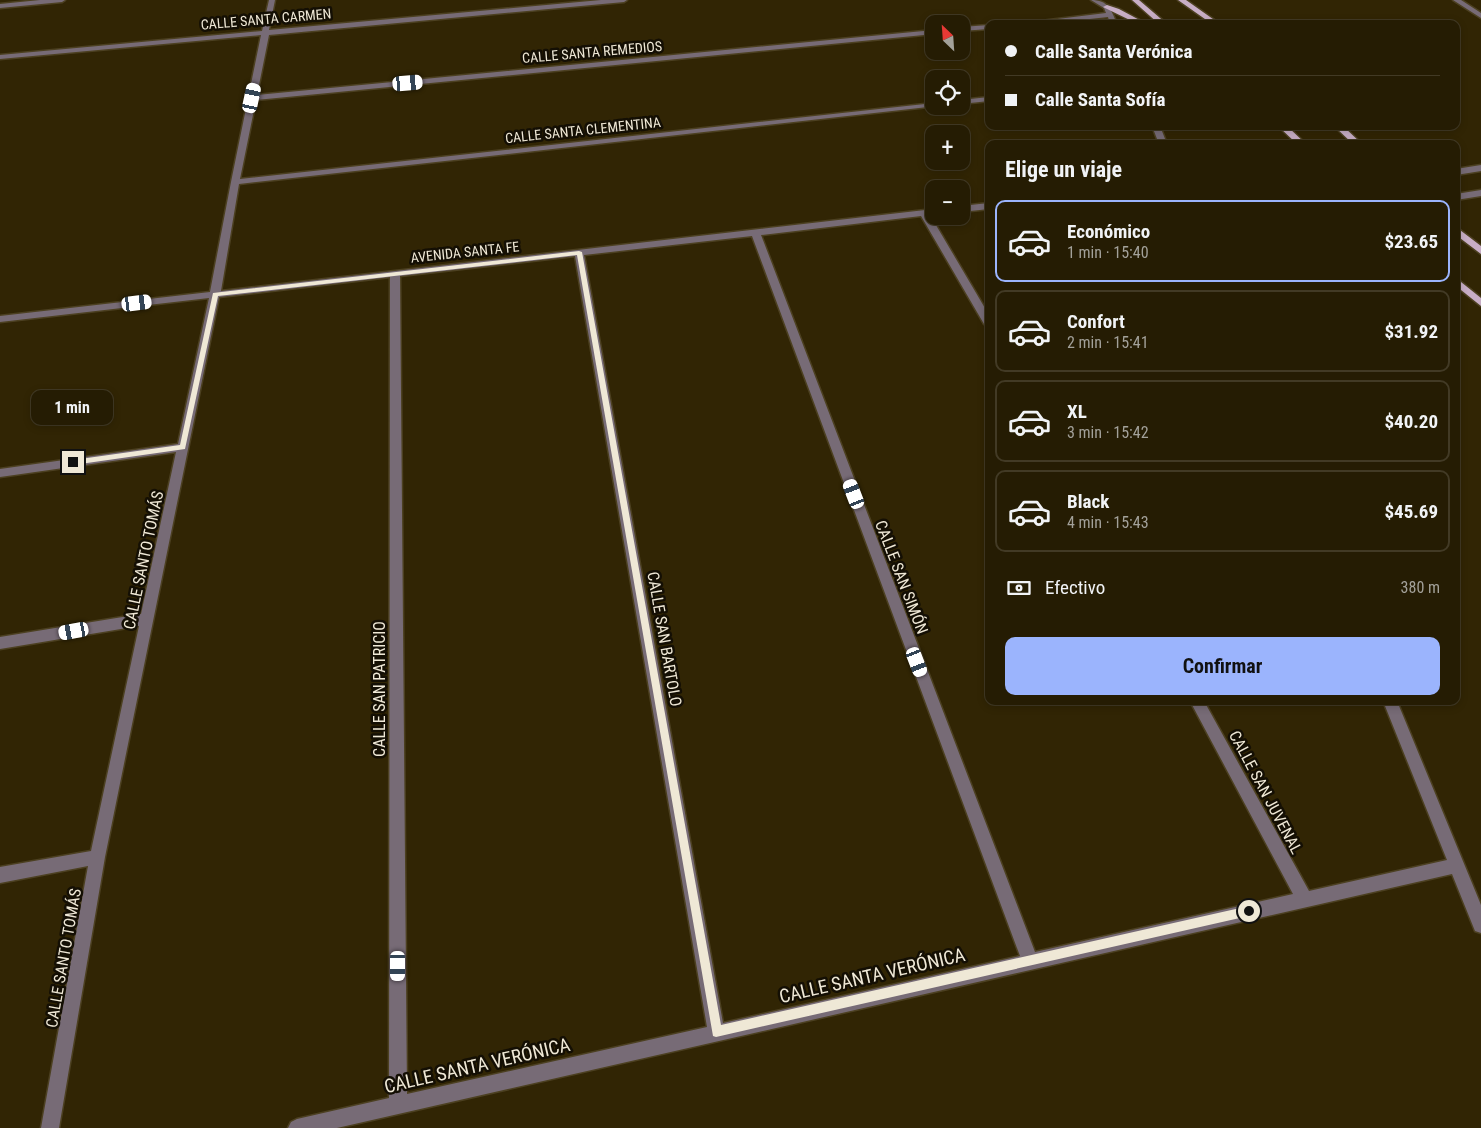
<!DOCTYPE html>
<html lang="es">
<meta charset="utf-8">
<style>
:root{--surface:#251c03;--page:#312912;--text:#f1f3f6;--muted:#a3a19a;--line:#423a25;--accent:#9bb4fd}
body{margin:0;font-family:"Roboto Condensed",sans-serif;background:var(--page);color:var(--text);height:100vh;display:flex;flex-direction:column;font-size:19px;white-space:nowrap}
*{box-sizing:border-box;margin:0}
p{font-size:16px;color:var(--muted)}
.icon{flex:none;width:28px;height:28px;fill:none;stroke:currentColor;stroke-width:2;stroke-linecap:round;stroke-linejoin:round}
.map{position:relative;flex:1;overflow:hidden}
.drawer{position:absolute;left:985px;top:140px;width:475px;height:565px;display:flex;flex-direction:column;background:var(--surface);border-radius:10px;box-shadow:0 2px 8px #0003,0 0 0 1px var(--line)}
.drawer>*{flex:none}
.banner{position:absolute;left:985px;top:20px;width:475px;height:110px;border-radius:10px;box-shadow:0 2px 8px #0003,0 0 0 1px var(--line);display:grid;align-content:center;height:110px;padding:0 20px;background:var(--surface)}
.needle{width:32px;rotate:335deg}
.fabs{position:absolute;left:925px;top:15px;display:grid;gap:10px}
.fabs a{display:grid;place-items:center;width:45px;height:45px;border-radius:10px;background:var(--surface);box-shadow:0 2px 8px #0003,0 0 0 1px var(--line);font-size:25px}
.end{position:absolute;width:22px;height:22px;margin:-11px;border:6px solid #efe8d6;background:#111;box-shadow:0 0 0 2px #111}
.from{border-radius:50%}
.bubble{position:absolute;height:35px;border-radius:10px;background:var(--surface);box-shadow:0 2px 8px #0003,0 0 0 1px var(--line);font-size:16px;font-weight:700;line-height:35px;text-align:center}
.car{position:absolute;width:15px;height:30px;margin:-15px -8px;border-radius:6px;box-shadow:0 0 4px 1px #0007;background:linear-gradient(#fff 24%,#345 0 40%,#fff 0 76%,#345 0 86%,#fff 0)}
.banner b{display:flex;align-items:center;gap:18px;height:48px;font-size:19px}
.banner b+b{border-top:1px solid var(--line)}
.banner i{width:12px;height:12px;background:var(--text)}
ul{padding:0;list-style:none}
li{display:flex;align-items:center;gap:15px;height:82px;margin:0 10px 8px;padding:0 10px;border:2px solid var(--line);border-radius:10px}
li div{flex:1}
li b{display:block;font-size:19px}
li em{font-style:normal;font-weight:700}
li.on{border-color:var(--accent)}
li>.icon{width:45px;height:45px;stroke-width:1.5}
h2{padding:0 20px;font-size:22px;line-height:60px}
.pay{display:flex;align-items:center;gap:12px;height:55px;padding:0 20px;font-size:19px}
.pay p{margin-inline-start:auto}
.button{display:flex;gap:10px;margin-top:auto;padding:10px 20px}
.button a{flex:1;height:58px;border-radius:10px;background:var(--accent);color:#111;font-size:20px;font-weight:700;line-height:58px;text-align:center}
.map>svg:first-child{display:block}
</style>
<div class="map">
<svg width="1481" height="1128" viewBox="0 0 1481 1128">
<rect width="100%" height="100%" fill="#312504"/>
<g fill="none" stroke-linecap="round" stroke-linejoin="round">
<defs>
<path id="minor" d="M40 0H65L62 2 0 8V4Z
M269 0H275L269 30 601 0H627L624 2 269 35 257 95 934 30V34L256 100 240 179 934 103V106H937L239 184 221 291 934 209V215H930L989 315V327L984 324 921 216 761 235 1035 952 1293 894 1190 701H1204L1309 891 1447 860 1383 701H1397L1481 905V933L1475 931 1452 874 337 1128H288L291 1122 297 1119 389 1098 390 277 219 297 105 857 59 1128H41L88 866 0 883V867L91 851 139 626 0 649V637L141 614 176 452 0 477V469L178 444 209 298 0 322V316L210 292 231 182 261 35 0 59V55L262 31ZM752 236 1020 956 723 1023 584 255ZM575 256 707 1027 407 1094 400 276Z
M1091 0C1108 0 1111 9 1117 24H1110L1108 17 1044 24H1017L1106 13 1104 8Z
M1453 0H1461L1481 13V18Z
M989 25V29L961 31V27Z
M989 97V101L961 104V100Z
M1152 126H1160L1167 144H1159Z
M1481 165V171L1456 175V169Z
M1481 190V196L1456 200V194Z
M989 203V209L961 212V206Z"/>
<path id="major" d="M1132 0H1139L1167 24H1159Z
M1178 0H1186L1220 24H1212Z
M1107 5 1119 9 1147 24H1138L1105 8 1103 7Z
M1278 126H1287L1306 144H1297Z
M1334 126H1343L1362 144H1353Z
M1456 227 1481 246V254L1456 235Z
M1456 278 1481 298V306L1456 286Z"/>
</defs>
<use href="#minor" stroke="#4c4021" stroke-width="3"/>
<use href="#major" stroke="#4c4021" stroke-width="3"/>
<use href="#minor" fill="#776b76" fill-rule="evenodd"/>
<use href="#major" fill="#c8aec6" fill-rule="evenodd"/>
</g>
<path fill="#efe8d6" d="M579 251 582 252 721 1025 1249 906 1253 907 1255 911 1253 915 716 1037 713 1036 577 255 218 296 185 449 73 465 69 462 73 460 180 445 213 293Z"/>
<g text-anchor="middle" stroke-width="5" stroke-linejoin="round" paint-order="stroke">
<g font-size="14" fill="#efe8d6" stroke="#140f04">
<text transform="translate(266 19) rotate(-5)" y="5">CALLE SANTA CARMEN</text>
<text transform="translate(592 52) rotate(-5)" y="5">CALLE SANTA REMEDIOS</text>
<text transform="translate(583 130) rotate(-6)" y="5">CALLE SANTA CLEMENTINA</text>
<text transform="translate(465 252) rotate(-6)" y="5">AVENIDA SANTA FE</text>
</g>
<g font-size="16" fill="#efe8d6" stroke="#140f04">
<text transform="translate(143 560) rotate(-78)" y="6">CALLE SANTO TOMÁS</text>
<text transform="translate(902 577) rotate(69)" y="6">CALLE SAN SIMÓN</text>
<text transform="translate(665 639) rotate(80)" y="6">CALLE SAN BARTOLO</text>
<text transform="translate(379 689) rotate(-90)" y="6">CALLE SAN PATRICIO</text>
<text transform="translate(1266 792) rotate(62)" y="6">CALLE SAN JUVENAL</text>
<text transform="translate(63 958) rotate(-80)" y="6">CALLE SANTO TOMÁS</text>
</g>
<g font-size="19" fill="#efe8d6" stroke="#140f04">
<text transform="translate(872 975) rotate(-13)" y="7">CALLE SANTA VERÓNICA</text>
<text transform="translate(477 1065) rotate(-13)" y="7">CALLE SANTA VERÓNICA</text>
</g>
</g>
</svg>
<div class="fabs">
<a><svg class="needle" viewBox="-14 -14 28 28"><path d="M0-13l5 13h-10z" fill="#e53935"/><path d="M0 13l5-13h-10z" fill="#a3a19a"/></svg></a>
<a><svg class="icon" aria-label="locate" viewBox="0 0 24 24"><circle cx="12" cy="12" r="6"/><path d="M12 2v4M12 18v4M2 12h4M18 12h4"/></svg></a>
<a>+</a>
<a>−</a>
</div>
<i class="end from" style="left:1249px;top:911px"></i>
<i class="end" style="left:73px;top:462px"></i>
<div class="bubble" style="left:31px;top:390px;width:82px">1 min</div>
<i class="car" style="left:408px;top:83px;rotate:85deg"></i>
<i class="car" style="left:252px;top:98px;rotate:12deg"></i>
<i class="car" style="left:137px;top:303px;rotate:83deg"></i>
<i class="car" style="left:854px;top:494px;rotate:339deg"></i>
<i class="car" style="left:74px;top:631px;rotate:260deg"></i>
<i class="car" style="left:917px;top:662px;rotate:159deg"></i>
<i class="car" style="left:398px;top:966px;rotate:180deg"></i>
<div class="banner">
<b><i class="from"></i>Calle Santa Verónica</b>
<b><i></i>Calle Santa Sofía</b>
</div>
<section class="drawer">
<h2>Elige un viaje</h2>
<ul>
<li class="on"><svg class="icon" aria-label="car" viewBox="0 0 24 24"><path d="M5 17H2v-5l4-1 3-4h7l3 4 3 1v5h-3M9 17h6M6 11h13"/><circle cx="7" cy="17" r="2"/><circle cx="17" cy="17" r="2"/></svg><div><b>Económico</b><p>1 min · 15:40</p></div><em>$23.65</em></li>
<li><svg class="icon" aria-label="car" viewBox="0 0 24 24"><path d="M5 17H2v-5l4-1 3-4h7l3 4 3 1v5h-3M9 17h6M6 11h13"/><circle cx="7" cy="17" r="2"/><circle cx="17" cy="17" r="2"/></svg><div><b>Confort</b><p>2 min · 15:41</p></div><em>$31.92</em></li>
<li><svg class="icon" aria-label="car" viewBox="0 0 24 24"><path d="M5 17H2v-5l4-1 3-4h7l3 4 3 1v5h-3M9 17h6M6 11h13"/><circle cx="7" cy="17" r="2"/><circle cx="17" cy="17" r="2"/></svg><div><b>XL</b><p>3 min · 15:42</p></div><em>$40.20</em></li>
<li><svg class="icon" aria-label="car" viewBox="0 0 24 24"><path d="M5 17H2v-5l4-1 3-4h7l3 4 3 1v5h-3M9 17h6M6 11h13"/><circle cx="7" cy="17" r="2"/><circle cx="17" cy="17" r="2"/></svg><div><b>Black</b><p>4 min · 15:43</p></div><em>$45.69</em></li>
</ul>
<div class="pay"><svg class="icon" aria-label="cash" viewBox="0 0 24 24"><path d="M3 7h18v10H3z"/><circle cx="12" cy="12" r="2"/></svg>Efectivo<p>380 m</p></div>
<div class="button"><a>Confirmar</a></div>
</section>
</div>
